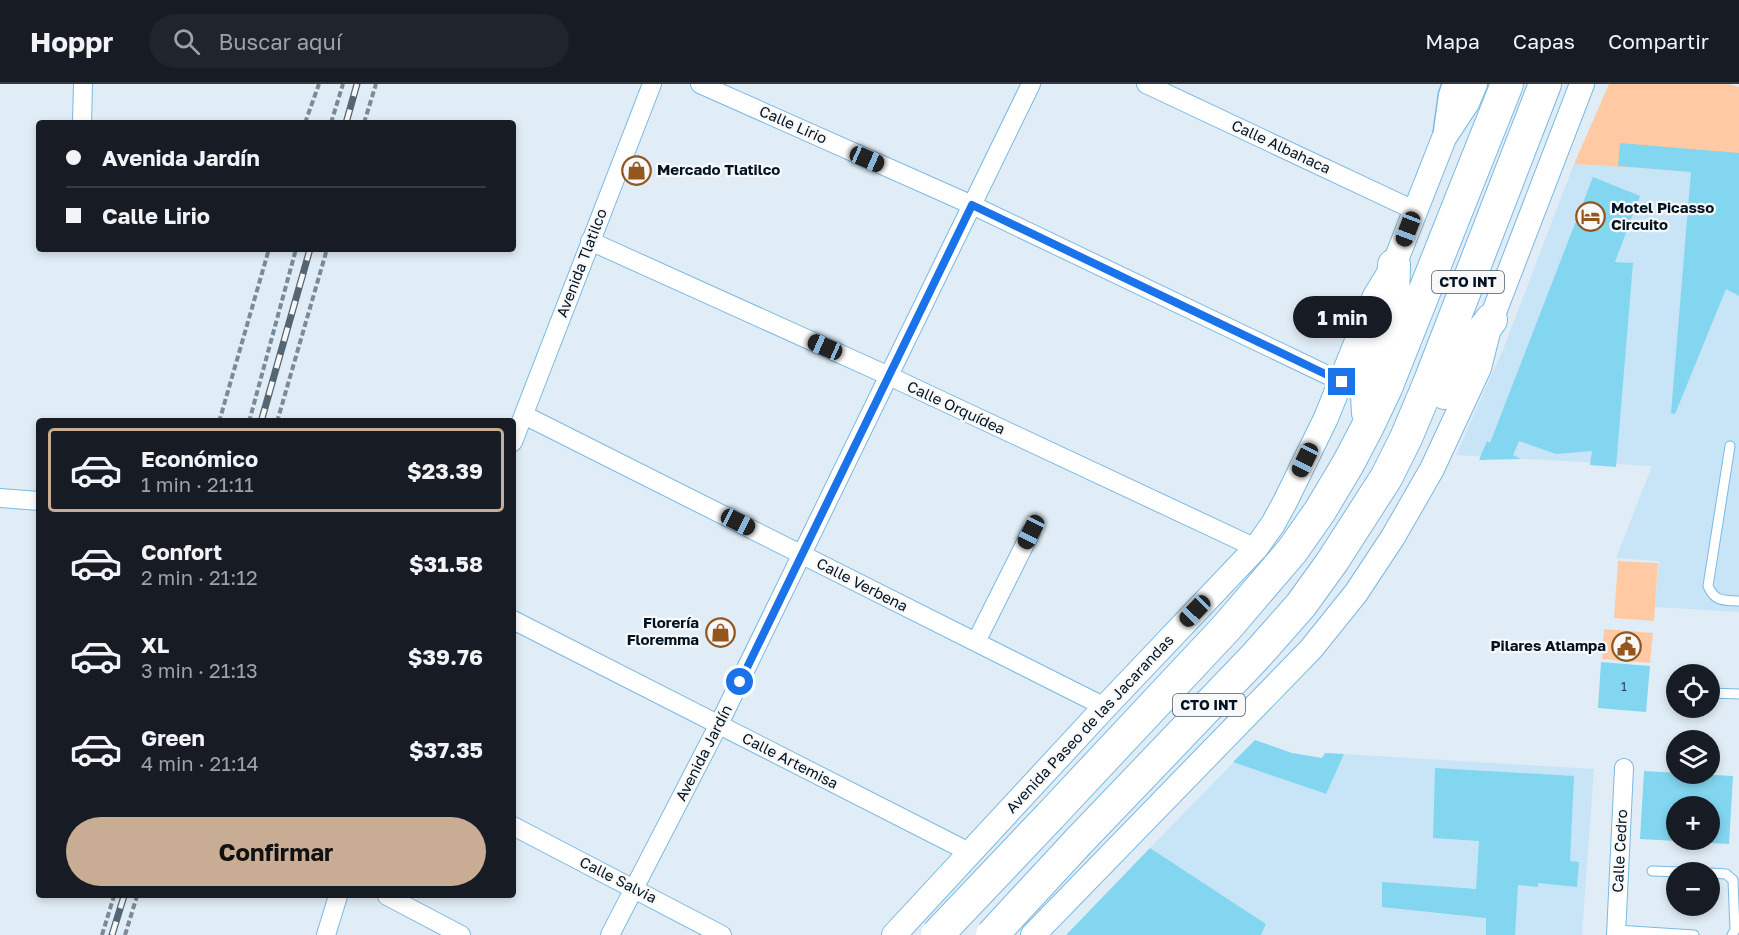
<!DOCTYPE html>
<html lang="es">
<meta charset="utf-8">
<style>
:root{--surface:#171b24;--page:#20242c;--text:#f1f3f6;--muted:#9ea1a6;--line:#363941;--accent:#c8ac94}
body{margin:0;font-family:"Golos Text",sans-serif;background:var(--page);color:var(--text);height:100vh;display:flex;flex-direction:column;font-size:22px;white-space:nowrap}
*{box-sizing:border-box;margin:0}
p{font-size:20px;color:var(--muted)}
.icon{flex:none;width:33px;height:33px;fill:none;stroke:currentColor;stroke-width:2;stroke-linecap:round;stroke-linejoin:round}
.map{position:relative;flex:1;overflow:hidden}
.side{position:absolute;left:36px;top:334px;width:480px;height:480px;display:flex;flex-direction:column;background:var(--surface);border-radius:6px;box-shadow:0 3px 9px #0003}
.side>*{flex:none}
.top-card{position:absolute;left:36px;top:36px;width:480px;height:132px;border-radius:6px;box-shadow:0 3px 9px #0003;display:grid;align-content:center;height:132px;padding:0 30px;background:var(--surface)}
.fabs{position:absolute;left:1666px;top:580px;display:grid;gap:12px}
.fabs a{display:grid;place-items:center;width:54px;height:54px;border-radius:50%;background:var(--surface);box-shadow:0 3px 9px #0003;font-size:30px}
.end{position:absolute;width:27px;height:27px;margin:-14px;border:8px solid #1a73e8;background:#fff;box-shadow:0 0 0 3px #fff}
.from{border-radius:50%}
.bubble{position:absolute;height:42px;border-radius:21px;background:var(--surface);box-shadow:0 3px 9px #0003;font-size:20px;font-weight:700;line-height:42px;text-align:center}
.car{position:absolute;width:18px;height:36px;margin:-18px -9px;border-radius:8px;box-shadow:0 0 4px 2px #0007;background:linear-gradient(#222 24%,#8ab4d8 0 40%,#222 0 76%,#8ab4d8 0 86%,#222 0)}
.top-card b{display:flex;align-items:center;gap:21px;height:57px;font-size:22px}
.top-card b+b{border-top:2px solid var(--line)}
.top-card i{width:15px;height:15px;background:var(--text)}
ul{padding:10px 0 0;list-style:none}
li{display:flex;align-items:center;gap:18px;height:84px;margin:0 12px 9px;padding:0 18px;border:3px solid transparent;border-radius:6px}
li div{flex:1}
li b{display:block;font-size:22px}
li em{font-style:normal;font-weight:700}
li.on{border-color:var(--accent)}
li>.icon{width:54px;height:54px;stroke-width:1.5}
.button{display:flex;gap:12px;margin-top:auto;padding:12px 30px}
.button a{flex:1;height:69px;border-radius:36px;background:var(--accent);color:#111;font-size:24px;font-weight:700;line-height:69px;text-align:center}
header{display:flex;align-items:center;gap:36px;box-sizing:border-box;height:84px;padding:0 30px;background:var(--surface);border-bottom:2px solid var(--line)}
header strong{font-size:28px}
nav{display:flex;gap:33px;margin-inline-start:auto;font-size:21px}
.search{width:420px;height:54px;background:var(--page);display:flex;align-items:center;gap:15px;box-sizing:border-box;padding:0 21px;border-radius:33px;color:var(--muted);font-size:22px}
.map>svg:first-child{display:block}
</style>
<header>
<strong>Hoppr</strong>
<div class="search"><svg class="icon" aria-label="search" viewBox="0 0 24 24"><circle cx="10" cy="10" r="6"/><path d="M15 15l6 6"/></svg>Buscar aquí</div>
<nav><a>Mapa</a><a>Capas</a><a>Compartir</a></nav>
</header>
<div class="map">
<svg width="1739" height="851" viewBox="0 0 1739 851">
<rect width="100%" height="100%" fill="#e1edf6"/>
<path fill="#c8e4f7" d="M1574 80 1739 90V528L1655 523 1659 477 1616 474 1652 382 1456 371 1504 263Z
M1344 670 1594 685 1582 851H1261L1266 840 1150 764 1234 678 1325 710Z"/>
<path fill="#ffcaa3" d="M1609 0H1729L1739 3V90L1574 80Z
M1618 477 1658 479 1654 537 1614 534Z
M1604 545 1653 549 1650 579 1602 575Z"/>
<path fill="#82d6ef" d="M1620 59 1739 69V212L1726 205 1675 330 1671 329 1691 88 1618 82Z
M1593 93 1640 112 1615 178 1633 179 1616 383 1590 381 1592 367 1556 370 1519 357 1513 371 1521 375 1479 376 1487 357 1490 359Z
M1601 578 1650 582 1646 628 1598 624Z
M1255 656 1292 669 1322 674 1325 669 1344 670 1326 710 1233 678Z
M1435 684 1574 692 1570 777 1579 778 1577 803 1538 799V803L1518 801 1515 851H1486V834L1382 823V798L1476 805 1479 757 1433 754Z
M1644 687 1733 692 1729 760 1710 759V723H1677V757L1640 755Z
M1150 764 1266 840 1261 851H1066Z"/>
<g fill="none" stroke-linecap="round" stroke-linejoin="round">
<defs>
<path id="service" d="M1730 362 1708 502C1715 518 1723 516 1739 517
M1710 609 1739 610
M1652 787 1708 789
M1710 789 1726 790 1733 796 1735 846 1732 851
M1616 846 1694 851"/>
<path id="minor" d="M700 0 972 121 1342 298
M1146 0 1416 127
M82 39 83 0
M590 157 889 292 1256 464
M524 331 1105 623
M513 358 652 0
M0 414 39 417
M513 536 971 769
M976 558 1031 448
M513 742 722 851
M387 812 461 851
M326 851 338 812
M610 851 719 640 1031 0
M1616 851 1624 684"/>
<path id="tertiary" d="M1444 54 1450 11 1454 0"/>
<path id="secondary" d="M894 851 1105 623 1256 464 1273 440 1285 418 1326 334 1375 212 1394 181 1444 54 1467 19 1475 0
M1033 851 1311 565 1356 509 1393 453 1432 385 1479 284 1491 236 1582 0"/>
<path id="motorway" d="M1445 309 1463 272 1491 236
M1368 329 1366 295 1393 215 1394 181
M1050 732 1227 543 1292 467 1320 427 1348 380 1368 342 1386 304 1507 0
M1078 758 1255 573 1301 521 1332 478 1386 394 1406 354 1430 297 1545 0"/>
</defs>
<use href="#service" stroke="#79b9e2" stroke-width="11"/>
<use href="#minor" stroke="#79b9e2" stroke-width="20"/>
<use href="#tertiary" stroke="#79b9e2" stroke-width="25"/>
<use href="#secondary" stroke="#79b9e2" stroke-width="26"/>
<use href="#motorway" stroke="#79b9e2" stroke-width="34"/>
<path stroke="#7a8a96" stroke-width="4" stroke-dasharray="6 3" stroke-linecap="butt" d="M305 39 319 0
M331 39 343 0
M364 39 376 0
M219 338 269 165
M249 338 296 165
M277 338 327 165
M102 851 114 812
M125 851 137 812"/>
<use href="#service" stroke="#fff" stroke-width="9"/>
<use href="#minor" stroke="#fff" stroke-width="18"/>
<use href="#tertiary" stroke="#fff" stroke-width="22"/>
<use href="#secondary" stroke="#fff" stroke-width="24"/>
<use href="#motorway" stroke="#fff" stroke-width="32"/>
<defs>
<path id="rail" d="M346 39 357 0
M261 338 310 165
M112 851 124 812"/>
</defs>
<use href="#rail" stroke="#556673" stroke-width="7"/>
<use href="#rail" stroke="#f8f8f8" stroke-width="4.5" stroke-dasharray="14" stroke-linecap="butt"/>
<defs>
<path id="motorway-bridge" d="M937 851 1050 732
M992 851 1078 758"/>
</defs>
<use href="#motorway-bridge" stroke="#79b9e2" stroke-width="34" stroke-linecap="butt"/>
<use href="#motorway-bridge" stroke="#fff" stroke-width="32"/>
</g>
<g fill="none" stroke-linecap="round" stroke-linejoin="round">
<path stroke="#1a73e8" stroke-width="8" d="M740 598 972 121 1342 298"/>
</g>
<defs>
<symbol id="shop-ring" viewBox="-11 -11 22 22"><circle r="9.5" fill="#f8f8f8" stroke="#95561d" stroke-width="1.5"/><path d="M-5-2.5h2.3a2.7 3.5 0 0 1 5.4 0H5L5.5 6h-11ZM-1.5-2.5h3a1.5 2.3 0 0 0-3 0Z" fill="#95561d"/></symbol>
<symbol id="hotel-ring" viewBox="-11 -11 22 22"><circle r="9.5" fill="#f8f8f8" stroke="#95561d" stroke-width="1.5"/><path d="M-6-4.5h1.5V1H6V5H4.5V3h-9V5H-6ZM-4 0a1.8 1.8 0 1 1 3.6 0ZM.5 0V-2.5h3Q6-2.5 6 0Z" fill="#95561d"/></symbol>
<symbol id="civic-ring" viewBox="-11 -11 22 22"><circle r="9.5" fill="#f8f8f8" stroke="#95561d" stroke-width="1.5"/><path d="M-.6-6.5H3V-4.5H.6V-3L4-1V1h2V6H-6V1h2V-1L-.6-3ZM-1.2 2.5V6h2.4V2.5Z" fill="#95561d"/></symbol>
</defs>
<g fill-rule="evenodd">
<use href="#shop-ring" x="620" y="70" width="33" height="33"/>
<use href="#hotel-ring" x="1574" y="116" width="33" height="33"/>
<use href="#shop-ring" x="704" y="532" width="33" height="33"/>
<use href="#civic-ring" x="1610" y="546" width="33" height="33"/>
</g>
<g text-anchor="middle" stroke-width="4.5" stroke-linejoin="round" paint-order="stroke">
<g font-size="12" fill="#204456">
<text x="1624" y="607">1</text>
</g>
<g fill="#f8f8f8" stroke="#4a5863" stroke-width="1.5">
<rect x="1432" y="187" width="72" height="22" rx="4.5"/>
<rect x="1173" y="610" width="72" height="22" rx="4.5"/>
</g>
<g font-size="14" font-weight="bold" fill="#001423">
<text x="1468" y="203">CTO INT</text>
<text x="1209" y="626">CTO INT</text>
</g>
<g font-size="15" fill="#001423" stroke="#f8f8f8">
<text transform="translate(793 41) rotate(24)" y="5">Calle Lirio</text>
<text transform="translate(1281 63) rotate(25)" y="5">Calle Albahaca</text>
<text transform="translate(582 179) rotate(-69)" y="5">Avenida Tlatilco</text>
<text transform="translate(956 324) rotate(25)" y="5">Calle Orquídea</text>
<text transform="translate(862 501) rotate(27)" y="5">Calle Verbena</text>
<text transform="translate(1090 640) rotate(-47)" y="5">Avenida Paseo de las Jacarandas</text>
<text transform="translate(704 669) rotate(-63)" y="5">Avenida Jardín</text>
<text transform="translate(790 677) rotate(27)" y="5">Calle Artemisa</text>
<text transform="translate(1620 767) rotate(-87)" y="5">Calle Cedro</text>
<text transform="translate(618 796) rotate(27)" y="5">Calle Salvia</text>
</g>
<g font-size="15" font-weight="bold" fill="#001423" stroke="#f8f8f8" text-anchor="start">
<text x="657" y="91">Mercado Tlatilco</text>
<text x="1611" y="129">Motel Picasso<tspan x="1611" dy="17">Circuito</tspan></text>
<text x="699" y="544" text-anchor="end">Florería<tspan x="699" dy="17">Floremma</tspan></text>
<text x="1606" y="567" text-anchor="end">Pilares Atlampa</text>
</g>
</g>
</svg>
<div class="fabs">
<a><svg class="icon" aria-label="locate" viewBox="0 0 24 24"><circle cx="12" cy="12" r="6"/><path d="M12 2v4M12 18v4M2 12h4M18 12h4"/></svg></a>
<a><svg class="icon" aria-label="layers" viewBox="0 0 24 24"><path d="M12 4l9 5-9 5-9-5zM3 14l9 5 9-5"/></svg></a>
<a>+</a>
<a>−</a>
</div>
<i class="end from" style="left:740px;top:598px"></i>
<i class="end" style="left:1342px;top:298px"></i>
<div class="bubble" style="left:1293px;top:212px;width:99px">1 min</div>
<i class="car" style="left:867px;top:75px;rotate:114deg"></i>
<i class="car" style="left:1408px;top:145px;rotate:201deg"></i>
<i class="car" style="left:825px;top:263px;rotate:294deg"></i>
<i class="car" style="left:1305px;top:376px;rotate:206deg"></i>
<i class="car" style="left:738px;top:438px;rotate:117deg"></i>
<i class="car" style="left:1031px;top:448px;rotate:207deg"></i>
<i class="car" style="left:1195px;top:527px;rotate:224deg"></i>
<div class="top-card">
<b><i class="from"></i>Avenida Jardín</b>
<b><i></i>Calle Lirio</b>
</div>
<section class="side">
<ul>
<li class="on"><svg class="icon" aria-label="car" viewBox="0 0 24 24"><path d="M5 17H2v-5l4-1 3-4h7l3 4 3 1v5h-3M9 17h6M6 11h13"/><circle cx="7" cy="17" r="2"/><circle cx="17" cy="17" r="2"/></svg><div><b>Económico</b><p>1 min · 21:11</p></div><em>$23.39</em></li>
<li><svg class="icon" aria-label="car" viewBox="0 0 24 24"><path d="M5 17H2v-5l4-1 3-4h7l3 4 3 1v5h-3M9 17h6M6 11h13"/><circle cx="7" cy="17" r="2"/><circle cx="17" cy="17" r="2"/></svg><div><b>Confort</b><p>2 min · 21:12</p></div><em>$31.58</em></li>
<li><svg class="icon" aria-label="car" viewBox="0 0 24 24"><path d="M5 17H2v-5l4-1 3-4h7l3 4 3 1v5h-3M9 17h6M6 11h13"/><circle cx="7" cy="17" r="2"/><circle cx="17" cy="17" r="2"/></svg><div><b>XL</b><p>3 min · 21:13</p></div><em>$39.76</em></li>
<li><svg class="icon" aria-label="car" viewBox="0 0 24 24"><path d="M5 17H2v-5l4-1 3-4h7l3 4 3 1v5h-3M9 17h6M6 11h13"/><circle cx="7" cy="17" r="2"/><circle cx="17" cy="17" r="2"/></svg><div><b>Green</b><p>4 min · 21:14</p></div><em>$37.35</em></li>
</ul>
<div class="button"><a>Confirmar</a></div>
</section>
</div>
